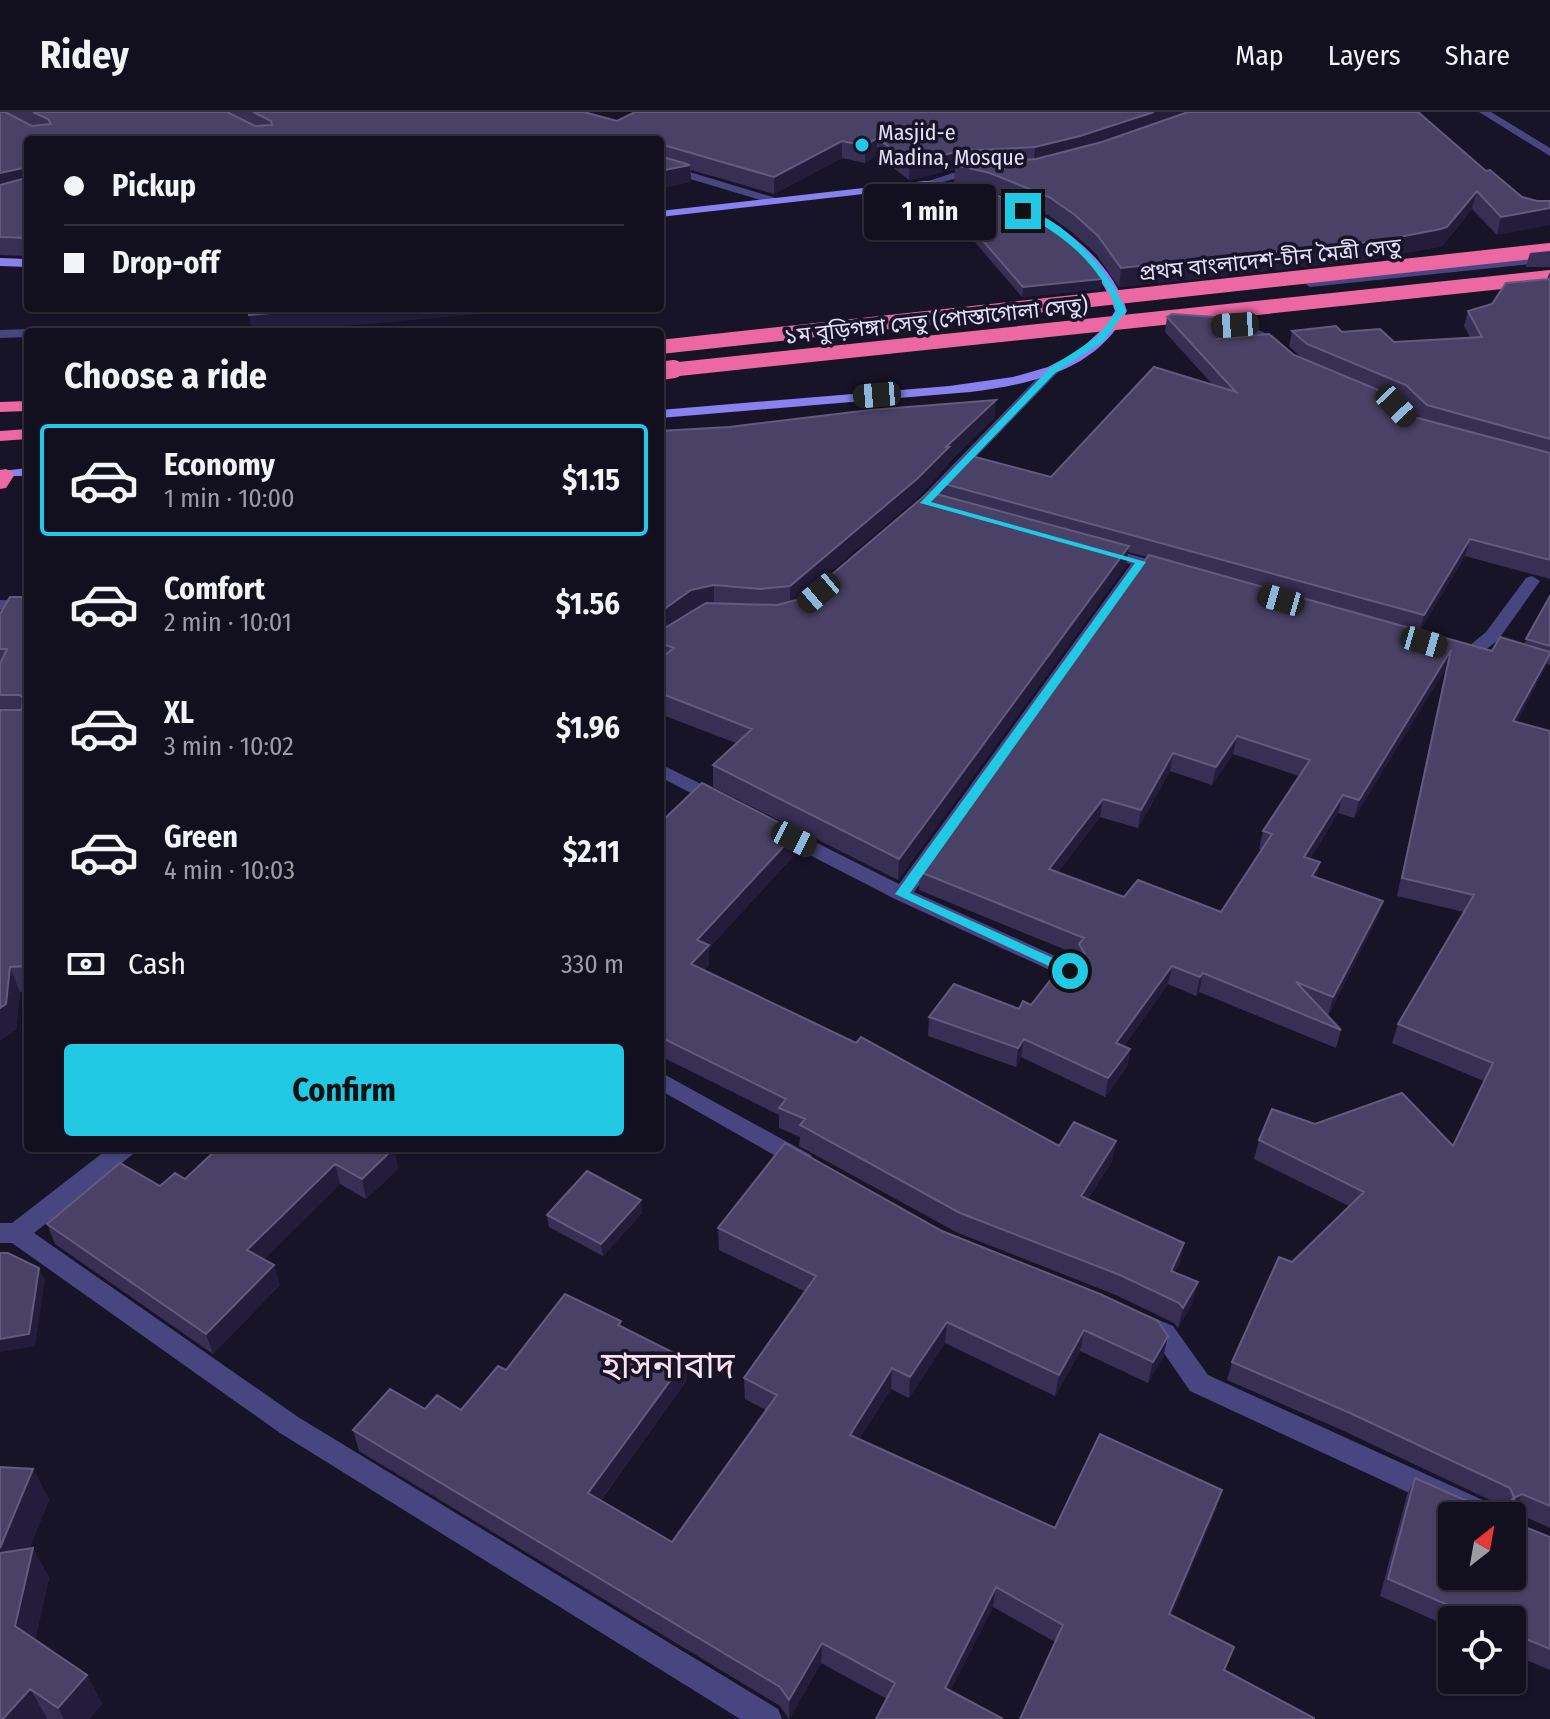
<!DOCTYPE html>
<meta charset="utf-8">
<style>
:root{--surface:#120f1e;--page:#1b1827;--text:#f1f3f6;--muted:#9c9ca4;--line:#312f3c;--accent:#22c9e4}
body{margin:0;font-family:"Fira Sans Condensed","Noto Sans Bengali",sans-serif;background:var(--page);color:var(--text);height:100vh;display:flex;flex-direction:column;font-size:30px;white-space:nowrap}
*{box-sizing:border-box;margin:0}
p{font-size:26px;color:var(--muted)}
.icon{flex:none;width:44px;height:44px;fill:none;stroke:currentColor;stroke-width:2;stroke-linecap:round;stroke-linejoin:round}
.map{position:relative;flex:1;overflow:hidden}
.side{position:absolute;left:24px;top:216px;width:640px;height:824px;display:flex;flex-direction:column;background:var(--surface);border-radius:8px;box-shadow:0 2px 6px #0004,0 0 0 2px var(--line)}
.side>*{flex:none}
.top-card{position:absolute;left:24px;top:24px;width:640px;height:176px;border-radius:8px;box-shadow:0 2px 6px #0004,0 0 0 2px var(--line);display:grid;align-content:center;height:176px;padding:0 40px;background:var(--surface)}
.needle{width:52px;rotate:31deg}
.controls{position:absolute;left:1438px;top:1390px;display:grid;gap:16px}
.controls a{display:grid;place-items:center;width:88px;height:88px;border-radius:8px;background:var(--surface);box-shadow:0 2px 6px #0004,0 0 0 2px var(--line);font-size:40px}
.end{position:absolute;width:36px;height:36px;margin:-18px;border:10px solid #22c9e4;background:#111;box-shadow:0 0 0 4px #111}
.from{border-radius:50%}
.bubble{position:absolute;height:56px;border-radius:8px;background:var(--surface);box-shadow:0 2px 6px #0004,0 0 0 2px var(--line);font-size:26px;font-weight:700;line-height:56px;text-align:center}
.car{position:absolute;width:24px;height:48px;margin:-24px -12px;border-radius:10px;box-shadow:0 0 6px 2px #0007;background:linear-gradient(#222 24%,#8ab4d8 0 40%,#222 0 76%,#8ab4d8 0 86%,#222 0)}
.top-card b{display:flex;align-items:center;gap:28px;height:76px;font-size:30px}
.top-card b+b{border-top:2px solid var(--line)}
.top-card i{width:20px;height:20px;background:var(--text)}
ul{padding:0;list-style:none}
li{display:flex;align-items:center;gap:24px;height:112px;margin:0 16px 12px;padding:0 24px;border:4px solid transparent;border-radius:8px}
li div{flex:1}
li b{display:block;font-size:30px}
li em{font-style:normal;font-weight:700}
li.current{border-color:var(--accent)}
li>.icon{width:72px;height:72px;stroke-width:1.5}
h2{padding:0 40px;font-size:36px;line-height:96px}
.pay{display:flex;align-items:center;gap:20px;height:88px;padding:0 40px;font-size:30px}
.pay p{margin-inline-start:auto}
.action{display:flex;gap:16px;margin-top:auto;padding:16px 40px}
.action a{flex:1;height:92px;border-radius:8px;background:var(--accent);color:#111;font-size:32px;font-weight:700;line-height:92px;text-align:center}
header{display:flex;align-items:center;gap:48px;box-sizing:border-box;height:112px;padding:0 40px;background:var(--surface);border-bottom:2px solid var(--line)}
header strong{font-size:38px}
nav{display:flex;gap:44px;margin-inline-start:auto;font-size:28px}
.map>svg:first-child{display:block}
</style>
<header>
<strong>Ridey</strong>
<nav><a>Map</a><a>Layers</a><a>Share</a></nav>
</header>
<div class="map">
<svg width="1550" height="1607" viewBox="0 0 1550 1607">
<rect width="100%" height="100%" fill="#181428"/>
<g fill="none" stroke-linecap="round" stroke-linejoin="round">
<path fill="#494581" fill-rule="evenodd" d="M214 215 220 220H106L112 216Z
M0 218 28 217 34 220H28V225L0 226Z"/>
<path fill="#494581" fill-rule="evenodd" d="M1479 0H1491L1550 36V44Z
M660 51 779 87 781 89 771 91 660 58Z
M980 59 984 60V64L954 67 925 75 919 72 953 61Z
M1550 142V150L1310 175 1304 171 1310 167Z
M1215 210C1245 209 1268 218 1289 240L1277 243 1247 221 1210 217 1209 214Z
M1048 255 1060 258 921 402H911V396Z
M1103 435 1147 447 1149 450 914 780 1077 854 1080 859 1077 864H1063L895 787 767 721 765 717 767 713H781L899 772 1131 452 1097 443V437Z
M1532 464 1540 469 1498 528 1479 543 1446 542 1444 538 1446 534H1469L1486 520 1526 466Z
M0 488 28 489V499L0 498Z
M660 652 728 685 730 689 721 695 714 693 660 665Z
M660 960 811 1043 814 1049 811 1055 803 1058 795 1055 660 978Z
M109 1036H136L133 1042 34 1121 298 1305 778 1597 782 1607H740L280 1321 12 1131H0V1111H12Z
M1145 1202 1173 1214 1208 1263 1498 1395 1502 1404H1459L1190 1279 1155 1228 1136 1219 1133 1212 1136 1205Z"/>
<path fill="#8881ef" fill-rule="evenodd" d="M925 69 958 72 964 75 958 78 925 75 660 105V99Z
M1049 113H1057C1089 136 1115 161 1127 199 1097 259 1031 272 970 280L660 306V298L949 274 1013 265 1048 255 1078 239 1105 215 1115 199C1103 163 1079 140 1049 117Z
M0 146 28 147V155L0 154Z
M28 356V364H0L1 359Z"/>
<path fill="#ec68a3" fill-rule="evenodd" d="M28 289V299L0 300V290Z
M28 317V327L0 329V319Z
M6 357 15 362 6 376 0 377V358Z"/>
<path stroke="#ec68a3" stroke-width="14" d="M660 235 1550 138
M660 259 1550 165"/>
<path stroke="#ec68a3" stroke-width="18" d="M660 259 674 257"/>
</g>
<path fill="#382f54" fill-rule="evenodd" d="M0 0H584L617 9 1486 59 1522 85 1497 123 1472 97 1443 133 1437 135 1374 147 1119 175 1096 142 1073 121 1048 103 989 78 954 70 955 57 909 68 877 43 865 51 842 46 774 82 691 58V70L660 76V28H28V144L0 143Z
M932 70 1101 177 1022 185 932 80Z
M1550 139V155H1526L1530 141Z
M1550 160V467L1465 444 1420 519 1492 539 1524 532 1550 484V553L1547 552 1517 610 1550 619V1416L1517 1401 1520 1413 1550 1425V1558L1512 1542V1508H1452V1516L1380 1484 1407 1383 1415 1366 1467 1389H1492L1344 1319 1227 1268 1232 1250 1292 1150 1349 1094 1254 1047 1259 1028 1315 1012 1453 1034 1484 969 1392 931 1398 912 1464 800 1397 784 1446 556 1354 706 1338 701 1310 747 1316 765 1377 807 1328 904 1341 918 1336 936 1199 880 1196 884 1168 872 1124 934 1130 937 1127 955 1105 985 1021 945 1016 955 928 924 929 905 1019 897 1031 893 1077 848 1078 843 919 778 920 760 1147 445 1128 440 1126 454 898 768 713 675V653L736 631 660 602V319L729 315 996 288 994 306 948 351 947 354 917 386 798 487 804 486 940 383 941 371 1051 365 1213 273 1165 220 1167 205 1240 222 1236 225 1303 247 1289 234 1292 219 1342 220 1394 230 1470 225 1464 214 1468 199 1492 192 1547 167ZM1394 285 1402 288 1420 306 1414 305ZM1233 642 1299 664 1263 719 1259 737 1262 738 1221 800 1124 785 1058 760 1100 705 1138 716 1170 659 1212 673Z
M28 480V880H20L16 918 0 928V502L25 485Z
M660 711 797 740 709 836V853L705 858 1059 1034 1116 1029 1112 1049 1088 1087 1180 1151 1175 1160 1193 1190 1178 1216 1174 1211 1116 1183 958 1121 799 1034 800 1025 779 1016V1003L660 944Z
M394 1036 398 1057 366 1087 340 1072 264 1147 280 1173 213 1242 55 1132 47 1112 160 1074 185 1067Z
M642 1101 603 1144 549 1115 547 1103Z
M718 1116 942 1119 1168 1224 1163 1245 1148 1271 1080 1239 1055 1284 945 1231 909 1286 891 1277 859 1327 1055 1416 1222 1378 1216 1398 1171 1504 1055 1530 993 1495 950 1579 887 1587 821 1551 789 1607 780 1594 359 1339 353 1318 425 1297 461 1298 506 1258 621 1209V1215L686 1247 687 1268 601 1388 672 1430 766 1298 745 1287 744 1266 804 1179 719 1138Z
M33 1357 49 1388 29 1437 33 1436 49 1466 35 1528 87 1563 102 1592 89 1607H0Z"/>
<path fill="#231c3b" d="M1154 0H1202L1034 52 1035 35Z
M877 26V43L865 51V34Z
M842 29V46L774 82V65Z
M961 39 960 54 955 53V57L909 68 910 50Z
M690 53 691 70 660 76V59Z
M23 56 27 73 0 80V61Z
M1477 79 1472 97 1443 133 1437 135 1374 147 1119 175 1121 156Z
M1550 96V113L1497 123 1501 105Z
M1102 167 1101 177 1022 185 1023 175Z
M331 196H491L492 201 278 220H252L249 203Z
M1243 207 1240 222 1215 243 1218 227Z
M996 288 994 306 948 351 947 354 917 386 790 494V474L946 335Z
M1470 427 1465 444 1419 521 1424 503Z
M1129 434 1126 454 898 768 899 747Z
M714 473V493L691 498 660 521V500L691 478Z
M1451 538 1446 556 1354 706 1359 688Z
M1550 542 1545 557 1508 627 1513 609Z
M1237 624 1233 642 1212 673 1216 655Z
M1173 641 1170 659 1138 716 1141 698Z
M1343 683 1338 701 1300 763 1304 745Z
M1103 687 1100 705 1046 775 1049 757Z
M797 720V740L709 836V853L692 872 691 852 697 828Z
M1320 750 1316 769 1312 764Z
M1383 789 1377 807 1328 904 1333 885Z
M1172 854 1168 872 1113 949 1116 931Z
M10 855 20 880 16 918 0 928V896Z
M1203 861 1199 880 1196 884 1200 865Z
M1024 927 1021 945 1016 955 1018 936Z
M1130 937 1127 955 1105 985 1108 966Z
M1116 1029 1112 1049 1077 1104 1081 1084Z
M394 1036 398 1057 366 1087 362 1067Z
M335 1052 340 1072 254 1158 247 1138Z
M641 1088 642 1101 603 1144 601 1132Z
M1184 1131 1180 1151 1166 1179 1171 1159Z
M274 1153 280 1173 213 1242 206 1222Z
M39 1156 45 1168 35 1234 0 1240V1227Z
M1198 1170 1193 1190 1178 1216 1183 1196Z
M947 1210 945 1231 909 1286 910 1265Z
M1084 1218 1080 1239 1055 1284 1059 1263Z
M1168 1224 1163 1245 1148 1271 1153 1250Z
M686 1247 687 1268 591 1401 588 1381Z
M892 1256 891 1277 849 1344 850 1323Z
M33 1357 49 1388 15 1471 0 1444V1436Z
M1222 1378 1216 1398 1164 1522 1169 1502Z
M1522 1382 1513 1399 1514 1386Z
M33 1436 49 1466 32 1544 15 1514Z
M996 1475 993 1495 942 1595 945 1576Z
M822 1531 821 1551 789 1607V1588Z
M87 1563 102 1592 89 1607H64L58 1596Z
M30 1577 47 1606 46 1607H3Z"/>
<path fill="#4a4266" stroke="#625b7d" stroke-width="2" fill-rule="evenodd" d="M0 0H5L32 14 51 12 48 7 33 0H227L255 14 272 13 271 9 253 0H584L617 9 635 0H1154L1080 24 1035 35 961 39 910 50 877 26 865 34 842 29 774 65 660 32V28H28V126L0 125V73L26 66V59L23 56 0 61Z
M1188 0H1418L1486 59 1490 58 1522 85 1537 89H1550V96L1501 105 1477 79 1447 115 1441 117 1378 129 1121 156 1098 124 1075 103 1049 85 990 61 955 53 1036 47 1102 30Z
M660 44 690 53 660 59Z
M932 70 982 77 1030 97 1072 128 1102 167 1023 175Z
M1550 167V327L1427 293 1406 273 1307 232 1292 219 1336 214 1342 220 1380 217 1394 230 1482 225 1468 199 1492 192 1506 171Z
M249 196H331L249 203Z
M1172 202 1243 207 1218 227 1269 222 1294 243 1393 284 1414 305 1550 341V448L1470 427 1424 503 941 371 968 343 1051 365 1154 255 1236 280 1167 205Z
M996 288 946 335H949L918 366 790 474 760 477 714 473 691 478 660 500V319L729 315 870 298Z
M929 380 1129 434 899 747 713 653 752 617 660 581V547L674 536 660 531V519L706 491 777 493 804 486Z
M1149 443 1492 539 1500 525 1550 540V542L1513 609 1550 619V1394L1522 1382 1514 1386 1520 1413 1550 1425V1537L1512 1521V1508H1482L1388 1467 1415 1366 1467 1389H1511L1514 1385 1510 1376 1350 1301 1232 1250 1279 1145 1292 1150 1364 1080 1259 1028 1272 997 1315 1012 1402 981 1453 1034 1493 951 1398 912 1474 783 1402 766 1451 538 1359 688 1343 683 1304 745 1320 750 1312 764 1383 789 1333 885 1296 870 1341 918 1203 861 1200 865 1172 854 1116 931 1130 937 1108 966 1024 927 1018 936 929 905 954 872 1019 897 1023 889 1031 893 1066 848H1081L1085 842 1079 832 1084 826 920 760ZM1237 624 1310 648 1263 719 1272 722 1221 800 1138 768 1124 785 1049 757 1103 687 1141 698 1173 641 1216 655ZM1452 1404H1512V1464H1452Z
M28 480V854L10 855 6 892 0 896V598H22L23 586 20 583H0V552L7 537H0V502L10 485H25Z
M1550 484V534L1526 527Z
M702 671 797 720 697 828 709 833 691 852 856 931 861 925 1059 1034 1074 1010 1116 1029 1081 1084 1184 1131 1171 1159 1198 1170 1183 1196 1179 1191 1120 1163 960 1101 800 1013 805 1007 779 996 786 987 660 925V711Z
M785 1031 942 1119 1100 1182 1158 1209 1168 1224 1153 1250 1084 1218 1059 1263 947 1210 910 1265 892 1256 850 1323 1055 1416 1100 1322 1222 1378 1169 1502 1234 1535 1224 1558 1314 1606V1607H1020L1063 1513 996 1475 945 1576 1003 1607H876L895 1571 822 1531 789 1588 780 1575 353 1318 390 1277 425 1297 437 1283 461 1298 498 1254 506 1258 565 1182 621 1209 618 1213 686 1247 588 1381 672 1430 777 1283 744 1266 816 1164 718 1116Z
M218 1036H394L362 1067 335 1052 247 1138 274 1153 206 1222 47 1112 120 1051 160 1074 175 1061 185 1067Z
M587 1059 641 1088 601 1132 547 1103Z
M0 1141H8L39 1156 29 1222 0 1227Z
M0 1355 33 1357 0 1436Z
M33 1436 15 1514 87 1563 58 1596 30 1577 3 1607H0V1441Z"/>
<path fill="#22c9e4" d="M1020 97C1060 100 1113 164 1126 199L1103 229 1056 260 931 390 1146 450 910 781 1075 856 1077 859 1070 864 895 782 1135 451 920 391 1050 256 1097 225 1117 199C1101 152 1063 123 1020 100Z"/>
<circle fill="#22c9e4" stroke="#181428" stroke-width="3" cx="862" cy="33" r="8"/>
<g text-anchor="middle" stroke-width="7" stroke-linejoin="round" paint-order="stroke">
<g font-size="22" fill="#e3dffb" stroke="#181428" text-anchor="start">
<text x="878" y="28">Masjid-e<tspan x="878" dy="25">Madina, Mosque</tspan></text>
</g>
<g font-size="22" fill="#e3dffb" stroke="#181428">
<text transform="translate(1270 147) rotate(-6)" y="8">প্রথম বাংলাদেশ-চীন মৈত্রী সেতু</text>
<text transform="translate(936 208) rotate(-6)" y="8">১ম বুড়িগঙ্গা সেতু (পোস্তাগোলা সেতু)</text>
</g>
<g font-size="36" fill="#fbe0f0" stroke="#181428">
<text x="668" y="1266">হাসনাবাদ</text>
</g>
</g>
</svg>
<div class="controls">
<a><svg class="needle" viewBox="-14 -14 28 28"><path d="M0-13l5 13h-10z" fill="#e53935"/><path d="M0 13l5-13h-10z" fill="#9c9ca4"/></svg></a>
<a><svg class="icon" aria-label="locate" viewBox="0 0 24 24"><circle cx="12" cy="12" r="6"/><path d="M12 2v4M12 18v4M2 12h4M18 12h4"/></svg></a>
</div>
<i class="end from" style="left:1070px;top:859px"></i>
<i class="end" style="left:1023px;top:99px"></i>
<div class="bubble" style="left:864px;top:72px;width:132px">1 min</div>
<i class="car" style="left:1235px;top:213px;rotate:266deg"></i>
<i class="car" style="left:877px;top:283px;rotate:265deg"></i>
<i class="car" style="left:1396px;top:294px;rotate:137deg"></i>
<i class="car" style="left:819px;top:481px;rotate:230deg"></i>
<i class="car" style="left:1281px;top:488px;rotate:286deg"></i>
<i class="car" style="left:1424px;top:530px;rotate:106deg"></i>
<i class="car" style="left:794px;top:727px;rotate:117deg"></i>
<div class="top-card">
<b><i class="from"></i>Pickup</b>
<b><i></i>Drop-off</b>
</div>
<section class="side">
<h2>Choose a ride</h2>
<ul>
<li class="current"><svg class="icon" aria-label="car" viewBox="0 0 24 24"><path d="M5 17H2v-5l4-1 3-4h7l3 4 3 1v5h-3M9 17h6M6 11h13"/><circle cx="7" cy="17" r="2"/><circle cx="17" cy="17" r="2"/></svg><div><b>Economy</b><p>1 min · 10:00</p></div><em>$1.15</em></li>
<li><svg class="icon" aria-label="car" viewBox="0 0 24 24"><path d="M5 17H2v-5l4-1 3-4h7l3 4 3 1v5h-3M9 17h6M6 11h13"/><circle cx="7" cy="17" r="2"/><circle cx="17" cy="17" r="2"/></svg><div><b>Comfort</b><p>2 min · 10:01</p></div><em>$1.56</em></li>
<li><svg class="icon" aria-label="car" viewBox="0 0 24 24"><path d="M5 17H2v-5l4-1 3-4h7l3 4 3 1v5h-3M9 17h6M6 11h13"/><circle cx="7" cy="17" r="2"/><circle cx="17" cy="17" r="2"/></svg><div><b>XL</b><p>3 min · 10:02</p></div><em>$1.96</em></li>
<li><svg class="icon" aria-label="car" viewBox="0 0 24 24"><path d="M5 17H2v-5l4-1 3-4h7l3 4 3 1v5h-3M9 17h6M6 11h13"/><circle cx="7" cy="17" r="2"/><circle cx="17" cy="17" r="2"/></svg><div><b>Green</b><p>4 min · 10:03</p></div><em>$2.11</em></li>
</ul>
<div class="pay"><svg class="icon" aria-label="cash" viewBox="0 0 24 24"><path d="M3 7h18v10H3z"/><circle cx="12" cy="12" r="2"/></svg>Cash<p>330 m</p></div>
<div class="action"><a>Confirm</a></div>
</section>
</div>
